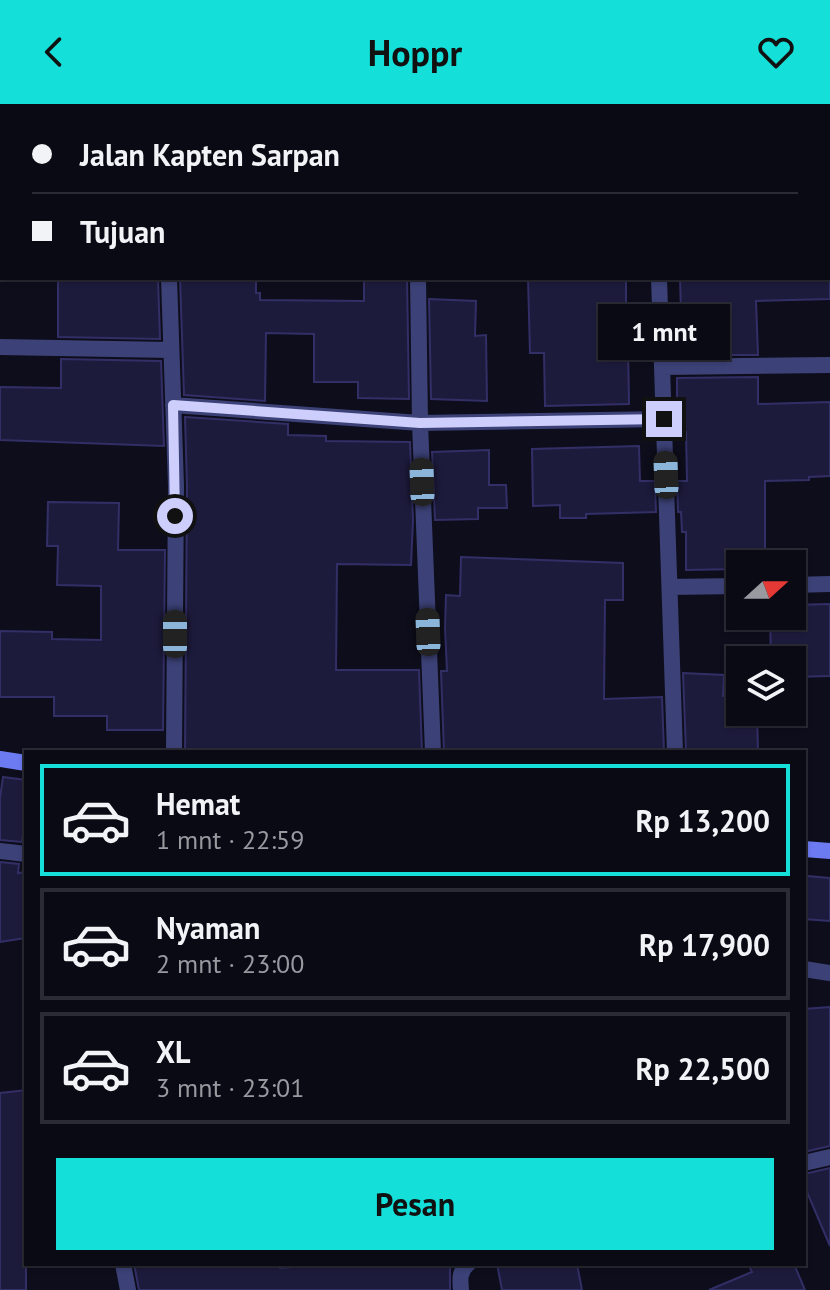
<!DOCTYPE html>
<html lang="id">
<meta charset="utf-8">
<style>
:root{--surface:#0a0a15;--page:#181822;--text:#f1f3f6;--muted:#999aa0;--line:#2a2b34;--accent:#14e0d9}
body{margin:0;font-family:"PT Sans",sans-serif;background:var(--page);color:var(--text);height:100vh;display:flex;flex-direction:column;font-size:30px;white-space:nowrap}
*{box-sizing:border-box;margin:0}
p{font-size:26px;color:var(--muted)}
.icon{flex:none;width:44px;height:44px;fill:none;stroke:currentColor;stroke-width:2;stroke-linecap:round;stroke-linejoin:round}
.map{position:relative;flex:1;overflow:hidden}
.drawer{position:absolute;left:24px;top:646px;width:782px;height:516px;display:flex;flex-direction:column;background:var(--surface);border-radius:0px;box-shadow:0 2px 6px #0004,0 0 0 2px var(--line)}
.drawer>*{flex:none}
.guide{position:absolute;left:0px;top:0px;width:830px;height:176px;box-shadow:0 2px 6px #0004,0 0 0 2px var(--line);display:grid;align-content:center;height:176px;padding:0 32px;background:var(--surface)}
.needle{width:52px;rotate:69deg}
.buttons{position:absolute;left:726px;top:446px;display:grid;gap:16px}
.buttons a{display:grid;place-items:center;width:80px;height:80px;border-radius:0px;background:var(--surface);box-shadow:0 2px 6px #0004,0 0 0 2px var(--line);font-size:40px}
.end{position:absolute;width:36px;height:36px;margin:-18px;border:10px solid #cdcefb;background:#111;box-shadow:0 0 0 4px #111}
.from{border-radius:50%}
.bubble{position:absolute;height:56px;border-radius:0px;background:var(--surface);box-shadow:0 2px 6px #0004,0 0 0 2px var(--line);font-size:26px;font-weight:700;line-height:56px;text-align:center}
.car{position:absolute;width:24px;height:48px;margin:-24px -12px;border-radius:10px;box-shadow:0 0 6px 2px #0007;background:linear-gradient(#222 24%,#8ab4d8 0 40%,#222 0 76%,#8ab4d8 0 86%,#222 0)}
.guide b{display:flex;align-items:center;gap:28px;height:76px;font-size:30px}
.guide b+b{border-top:2px solid var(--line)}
.guide i{width:20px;height:20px;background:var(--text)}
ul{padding:14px 0 0;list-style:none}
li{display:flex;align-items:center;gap:24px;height:112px;margin:0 16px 12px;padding:0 16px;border:4px solid var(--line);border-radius:0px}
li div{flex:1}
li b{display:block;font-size:30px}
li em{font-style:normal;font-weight:700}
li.active{border-color:var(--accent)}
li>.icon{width:72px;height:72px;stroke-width:1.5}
.primary-button{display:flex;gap:16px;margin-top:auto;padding:16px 32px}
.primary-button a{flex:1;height:92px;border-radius:0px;background:var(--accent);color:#111;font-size:32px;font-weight:700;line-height:92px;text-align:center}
header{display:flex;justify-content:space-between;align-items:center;height:104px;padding:0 32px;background:var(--accent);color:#111;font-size:36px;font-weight:700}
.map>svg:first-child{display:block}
</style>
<header><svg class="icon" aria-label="back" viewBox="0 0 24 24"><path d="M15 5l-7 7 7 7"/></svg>Hoppr<svg class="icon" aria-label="heart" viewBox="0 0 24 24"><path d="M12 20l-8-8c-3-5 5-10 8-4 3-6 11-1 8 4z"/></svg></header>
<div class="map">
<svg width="830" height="1186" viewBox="0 0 830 1186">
<rect width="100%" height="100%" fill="#0e0d1c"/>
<path fill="#1d1b3c" stroke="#322f66" stroke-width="2" d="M58 174H158L160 235 58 233Z
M180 174H256V189H260V196L364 197V174H407L409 295 358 294V278H314V230L266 229 265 297 184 291Z
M528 174H626V215H639L640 243H628L629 300 545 302 544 249H530Z
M680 174H830V195L756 197 758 251H715L714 207 681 208Z
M429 195 476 197 475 232 486 231 487 297 431 295Z
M61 255 161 257 164 342 0 336V283L61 284Z
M758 273V300L830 298V372L809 373V376L765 377V460H740V465L686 466V428H682L681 408H678L677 377H687L686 328 675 329 674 300H677V274Z
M185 313 288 320V331L326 332V337L410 338 413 416 411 461 337 460 336 566H419L422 648H185L187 382Z
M639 342 640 377H655L656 408 586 410V414H560V401L533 402 532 345Z
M489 346V381H506L507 404H478V415L435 416 432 348Z
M48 398 119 399 118 446H165L163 626H107V612H54V593H0V527L52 528V535L101 536V482L57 481 58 442H47Z
M461 453 623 459V496H605L604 595 662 593 664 648H444L441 567H447L445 524 446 491 460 492Z
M830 500V572L792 573V556H771L770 512H792V501Z
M683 569 724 571 723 592 740 591V608H757L758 648H686Z
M3 673 26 676V710L22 738 0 736V694Z
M0 758 19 760 18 769 26 768V834L0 838Z
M807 772 830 774V817L804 815Z
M830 903V1042L804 1048V905Z
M26 986V1186H0V989Z
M830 1064V1142L804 1081V1070Z
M134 1160H280V1164L339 1160H450V1186H139Z
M497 1160H577L582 1186H502Z
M748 1160H794L805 1186H709L752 1168Z"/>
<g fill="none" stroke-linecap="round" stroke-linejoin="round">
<path stroke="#3c4277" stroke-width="16" d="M227 0V2
M412 0V2
M649 0V2
M828 55H830
M0 64H2
M169 174 176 382 174 648
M418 174 420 319 433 648
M659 174 675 648
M0 243 171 246
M662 263 830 261
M173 301 420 319 664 315
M792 481 830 480
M670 483 740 482
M0 747 26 750
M804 865 830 869
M804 1059 830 1053
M123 1160 128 1186
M461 1186C460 1176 459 1167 468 1160"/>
<path stroke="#6c7bf2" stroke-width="16" d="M0 655 26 659
M804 745 830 747"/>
</g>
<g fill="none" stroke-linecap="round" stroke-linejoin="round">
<path stroke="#cdcefb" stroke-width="10" d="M175 412 173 301 420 319 664 315"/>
</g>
</svg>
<div class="buttons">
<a><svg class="needle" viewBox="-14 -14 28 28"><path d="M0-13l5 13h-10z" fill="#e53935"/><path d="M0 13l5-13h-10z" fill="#999aa0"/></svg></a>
<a><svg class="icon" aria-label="layers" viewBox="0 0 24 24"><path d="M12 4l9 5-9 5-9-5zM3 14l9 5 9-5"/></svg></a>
</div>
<i class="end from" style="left:175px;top:412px"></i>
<i class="end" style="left:664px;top:315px"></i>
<div class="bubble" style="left:598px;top:200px;width:132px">1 mnt</div>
<i class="car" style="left:666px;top:371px;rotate:358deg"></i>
<i class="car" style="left:422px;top:378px;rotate:358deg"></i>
<i class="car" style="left:428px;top:528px;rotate:358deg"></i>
<i class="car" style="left:175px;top:530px;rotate:0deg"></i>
<div class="guide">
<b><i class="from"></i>Jalan Kapten Sarpan</b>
<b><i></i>Tujuan</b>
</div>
<section class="drawer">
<ul>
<li class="active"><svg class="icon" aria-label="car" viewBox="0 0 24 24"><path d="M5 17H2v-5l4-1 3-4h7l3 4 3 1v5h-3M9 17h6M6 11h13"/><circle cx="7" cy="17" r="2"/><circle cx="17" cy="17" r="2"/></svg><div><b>Hemat</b><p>1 mnt · 22:59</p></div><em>Rp 13,200</em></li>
<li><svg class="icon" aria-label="car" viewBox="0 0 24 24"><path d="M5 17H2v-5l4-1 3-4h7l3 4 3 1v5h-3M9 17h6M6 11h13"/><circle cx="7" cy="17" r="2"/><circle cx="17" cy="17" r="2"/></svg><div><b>Nyaman</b><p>2 mnt · 23:00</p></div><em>Rp 17,900</em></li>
<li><svg class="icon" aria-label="car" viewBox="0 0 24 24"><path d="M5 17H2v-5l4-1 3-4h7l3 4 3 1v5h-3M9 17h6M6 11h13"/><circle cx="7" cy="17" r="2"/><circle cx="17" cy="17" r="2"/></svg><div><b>XL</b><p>3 mnt · 23:01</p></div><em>Rp 22,500</em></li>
</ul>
<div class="primary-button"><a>Pesan</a></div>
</section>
</div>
